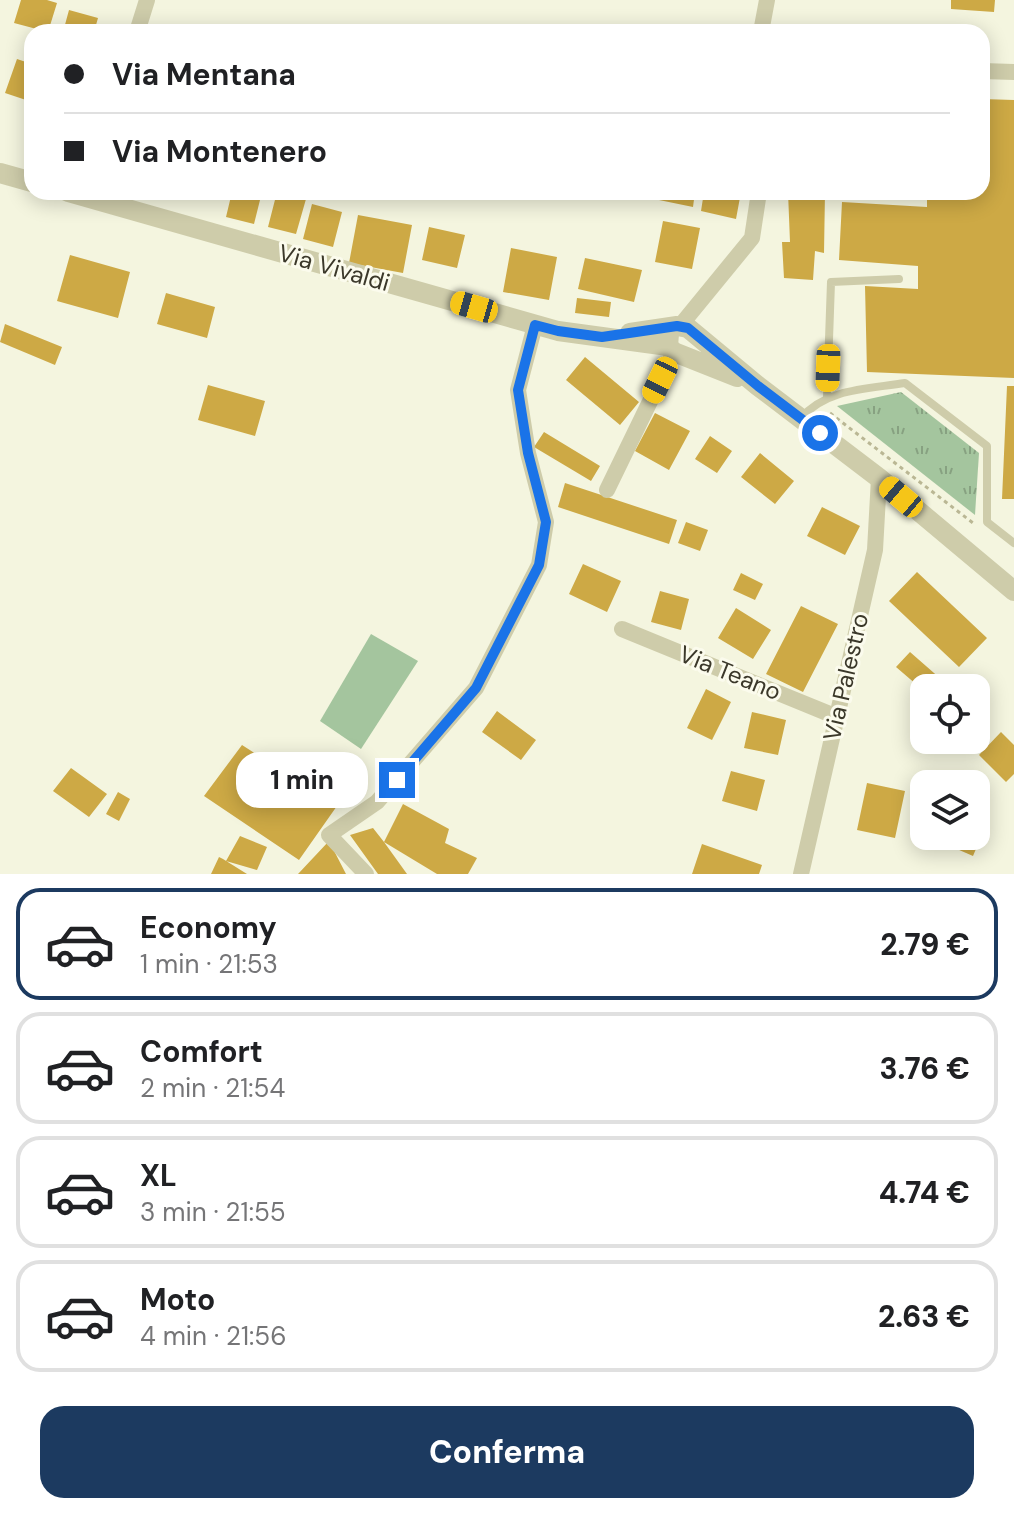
<!DOCTYPE html>
<html lang="it">
<meta charset="utf-8">
<style>
:root{--surface:#fff;--page:#f6f6f6;--text:#202124;--muted:#757577;--line:#e0e0e0;--accent:#1c3a60}
body{margin:0;font-family:"DM Sans",sans-serif;background:var(--page);color:var(--text);height:100vh;display:flex;flex-direction:column;font-size:30px;white-space:nowrap}
*{box-sizing:border-box;margin:0}
p{font-size:26px;color:var(--muted)}
.icon{flex:none;width:44px;height:44px;fill:none;stroke:currentColor;stroke-width:2;stroke-linecap:round;stroke-linejoin:round}
.map{position:relative;height:874px;overflow:hidden}
.drawer{display:flex;flex-direction:column;background:var(--surface);flex:1}
.drawer>*{flex:none}
.guide{position:absolute;left:24px;top:24px;width:966px;height:176px;border-radius:24px;box-shadow:0 4px 20px #0003;display:grid;align-content:center;height:176px;padding:0 40px;background:var(--surface)}
.fabs{position:absolute;left:910px;top:674px;display:grid;gap:16px}
.fabs a{display:grid;place-items:center;width:80px;height:80px;border-radius:16px;background:var(--surface);box-shadow:0 4px 20px #0003;font-size:40px}
.end{position:absolute;width:36px;height:36px;margin:-18px;border:10px solid #1a73e8;background:#fff;box-shadow:0 0 0 4px #fff}
.from{border-radius:50%}
.bubble{position:absolute;height:56px;border-radius:24px;background:var(--surface);box-shadow:0 4px 20px #0003;font-size:26px;font-weight:800;line-height:56px;text-align:center}
.car{position:absolute;width:24px;height:48px;margin:-24px -12px;border-radius:10px;box-shadow:0 0 6px 2px #0007;background:linear-gradient(#f5c518 24%,#345 0 40%,#f5c518 0 76%,#345 0 86%,#f5c518 0)}
.guide b{display:flex;align-items:center;gap:28px;height:76px;font-size:30px}
.guide b+b{border-top:2px solid var(--line)}
.guide i{width:20px;height:20px;background:var(--text)}
ul{padding:14px 0 0;list-style:none}
li{display:flex;align-items:center;gap:24px;height:112px;margin:0 16px 12px;padding:0 24px;border:4px solid var(--line);border-radius:24px}
li div{flex:1}
li b{display:block;font-size:30px}
li em{font-style:normal;font-weight:800}
li.current{border-color:var(--accent)}
li>.icon{width:72px;height:72px;stroke-width:1.5}
.cta{display:flex;gap:16px;margin-top:auto;padding:16px 40px}
.cta a{flex:1;height:92px;border-radius:24px;background:var(--accent);color:#fff;font-size:32px;font-weight:800;line-height:92px;text-align:center}
.map>svg:first-child{display:block}
</style>
<div class="map">
<svg width="1014" height="874" viewBox="0 0 1014 874">
<defs>
<pattern id="grass-tufts" width="24" height="20" patternUnits="userSpaceOnUse" patternTransform="scale(2)"><rect width="24" height="20" fill="#a4c59e"/><path d="M3 7l-1-3M5 7V3M7 7l1-3M15 17l-1-3M17 17v-4M19 17l1-3" fill="none" stroke="#87a181"/></pattern>
</defs>
<rect width="100%" height="100%" fill="#f4f5df"/>
<path fill="url(#grass-tufts)" d="M901 392 979 453 975 515 837 406Z"/>
<path fill="#a4c59e" d="M371 634 418 661 361 749 320 721Z"/>
<path fill="#cda945" d="M21 0H47L57 3 48 32 14 23Z
M951 0H995L994 12 951 9Z
M69 10 98 18 94 32H63Z
M17 59 32 64V102L5 93Z
M982 99 1014 100V378L867 372 865 286 918 289V266L839 260 842 202 927 207V192H982Z
M232 192H262L254 224 226 217Z
M277 192 306 199 296 234 268 227Z
M625 192H695L693 207 625 193Z
M704 192H741L736 219 701 211Z
M788 192H825L824 253 815 251 813 280 784 278 782 242H790Z
M312 204 342 212 333 247 303 239Z
M358 215 412 225 403 273 349 263Z
M663 221 700 228 692 269 655 262Z
M429 227 465 235 457 268 422 260Z
M511 248 557 257 549 300 503 292Z
M70 255 130 272 118 318 57 301Z
M585 258 642 270 634 302 578 289Z
M166 293 215 307 207 338 157 324Z
M577 298 611 302 609 317 575 313Z
M5 324 62 347 55 365 0 342Z
M585 357 639 402 620 425 566 380Z
M208 385 265 401 255 436 198 420Z
M1007 386H1014V499H1002Z
M655 413 690 431 669 470 635 451Z
M544 432 600 466 591 481 534 447Z
M710 436 732 451 717 473 695 459Z
M760 453 794 481 775 504 741 477Z
M565 483 677 520 669 544 558 507Z
M822 507 860 526 845 555 807 536Z
M686 522 708 530 700 551 678 543Z
M583 564 621 581 607 612 569 594Z
M917 572 987 638 959 667 889 601Z
M741 573 763 584 755 600 733 590Z
M660 591 689 599 681 630 651 622Z
M801 606 838 624 803 692 766 674Z
M736 608 771 630 753 659 718 638Z
M910 652 942 680 935 688H924V691L896 667Z
M706 689 731 702 712 740 687 728Z
M497 711 536 740 521 760 482 732Z
M752 712 786 720 778 755 744 748Z
M1001 732 1014 745V774L1006 782 979 755Z
M242 745 273 765 262 786 293 805 328 756 358 776 299 860 204 796Z
M71 768 107 794 89 817 53 791Z
M731 771 765 780 757 811 722 801Z
M867 783 905 791 895 838 857 830Z
M118 792 130 799 119 821 106 814Z
M924 803V835L912 830Z
M403 804 449 829 445 843 477 858 468 874H437L384 842Z
M976 812 989 818 973 856 927 836H976Z
M373 828 384 842 407 874H378L350 835Z
M240 836 267 847 257 870 226 861Z
M329 841 346 874H298Z
M702 844 762 865 759 874H692Z
M219 857 223 859 247 874H211Z"/>
<g fill="none" stroke-linecap="round" stroke-linejoin="round">
<path stroke="#bab794" stroke-width="3" stroke-dasharray="4 4" stroke-linecap="butt" d="M830 413 973 523"/>
<path stroke="#ceccaa" stroke-width="8" d="M827 397 831 282 899 279
M801 418C827 388 868 389 905 383L987 446V522L1014 543"/>
<path stroke="#ceccaa" stroke-width="16" d="M137 32 147 0
M761 32 767 0
M982 71 1014 72
M680 326 752 238 759 192
M607 490 674 352
M622 629 837 717
M366 874 329 835 377 802 476 688 539 565 546 522 528 453 518 390 535 325
M801 874 875 550 879 478"/>
<path stroke="#ceccaa" stroke-width="20" d="M0 173 32 182
M68 192 558 331 668 346
M630 333 677 326 688 328 758 386 879 478 1014 591
M669 334 668 346 674 352 737 377"/>
</g>
<g fill="none" stroke-linecap="round" stroke-linejoin="round">
<path stroke="#1a73e8" stroke-width="10" d="M397 780 476 688 539 565 546 522 528 453 518 390 535 325 558 331 602 337 677 326 688 328 758 386 820 433"/>
</g>
<g text-anchor="middle" stroke-width="6" stroke-linejoin="round" paint-order="stroke">
<g font-size="24" fill="#3b382a" stroke="#fbfbed">
<text transform="translate(334 268) rotate(16)" y="8">Via Vivaldi</text>
<text transform="translate(730 673) rotate(22)" y="8">Via Teano</text>
<text transform="translate(846 677) rotate(-77)" y="8">Via Palestro</text>
</g>
</g>
</svg>
<div class="fabs">
<a><svg class="icon" aria-label="locate" viewBox="0 0 24 24"><circle cx="12" cy="12" r="6"/><path d="M12 2v4M12 18v4M2 12h4M18 12h4"/></svg></a>
<a><svg class="icon" aria-label="layers" viewBox="0 0 24 24"><path d="M12 4l9 5-9 5-9-5zM3 14l9 5 9-5"/></svg></a>
</div>
<i class="end from" style="left:820px;top:433px"></i>
<i class="end" style="left:397px;top:780px"></i>
<div class="bubble" style="left:236px;top:752px;width:132px">1 min</div>
<i class="car" style="left:474px;top:307px;rotate:286deg"></i>
<i class="car" style="left:828px;top:368px;rotate:182deg"></i>
<i class="car" style="left:660px;top:380px;rotate:206deg"></i>
<i class="car" style="left:901px;top:497px;rotate:310deg"></i>
<div class="guide">
<b><i class="from"></i>Via Mentana</b>
<b><i></i>Via Montenero</b>
</div>
</div>
<section class="drawer">
<ul>
<li class="current"><svg class="icon" aria-label="car" viewBox="0 0 24 24"><path d="M5 17H2v-5l4-1 3-4h7l3 4 3 1v5h-3M9 17h6M6 11h13"/><circle cx="7" cy="17" r="2"/><circle cx="17" cy="17" r="2"/></svg><div><b>Economy</b><p>1 min · 21:53</p></div><em>2.79 €</em></li>
<li><svg class="icon" aria-label="car" viewBox="0 0 24 24"><path d="M5 17H2v-5l4-1 3-4h7l3 4 3 1v5h-3M9 17h6M6 11h13"/><circle cx="7" cy="17" r="2"/><circle cx="17" cy="17" r="2"/></svg><div><b>Comfort</b><p>2 min · 21:54</p></div><em>3.76 €</em></li>
<li><svg class="icon" aria-label="car" viewBox="0 0 24 24"><path d="M5 17H2v-5l4-1 3-4h7l3 4 3 1v5h-3M9 17h6M6 11h13"/><circle cx="7" cy="17" r="2"/><circle cx="17" cy="17" r="2"/></svg><div><b>XL</b><p>3 min · 21:55</p></div><em>4.74 €</em></li>
<li><svg class="icon" aria-label="car" viewBox="0 0 24 24"><path d="M5 17H2v-5l4-1 3-4h7l3 4 3 1v5h-3M9 17h6M6 11h13"/><circle cx="7" cy="17" r="2"/><circle cx="17" cy="17" r="2"/></svg><div><b>Moto</b><p>4 min · 21:56</p></div><em>2.63 €</em></li>
</ul>
<div class="cta"><a>Conferma</a></div>
</section>
